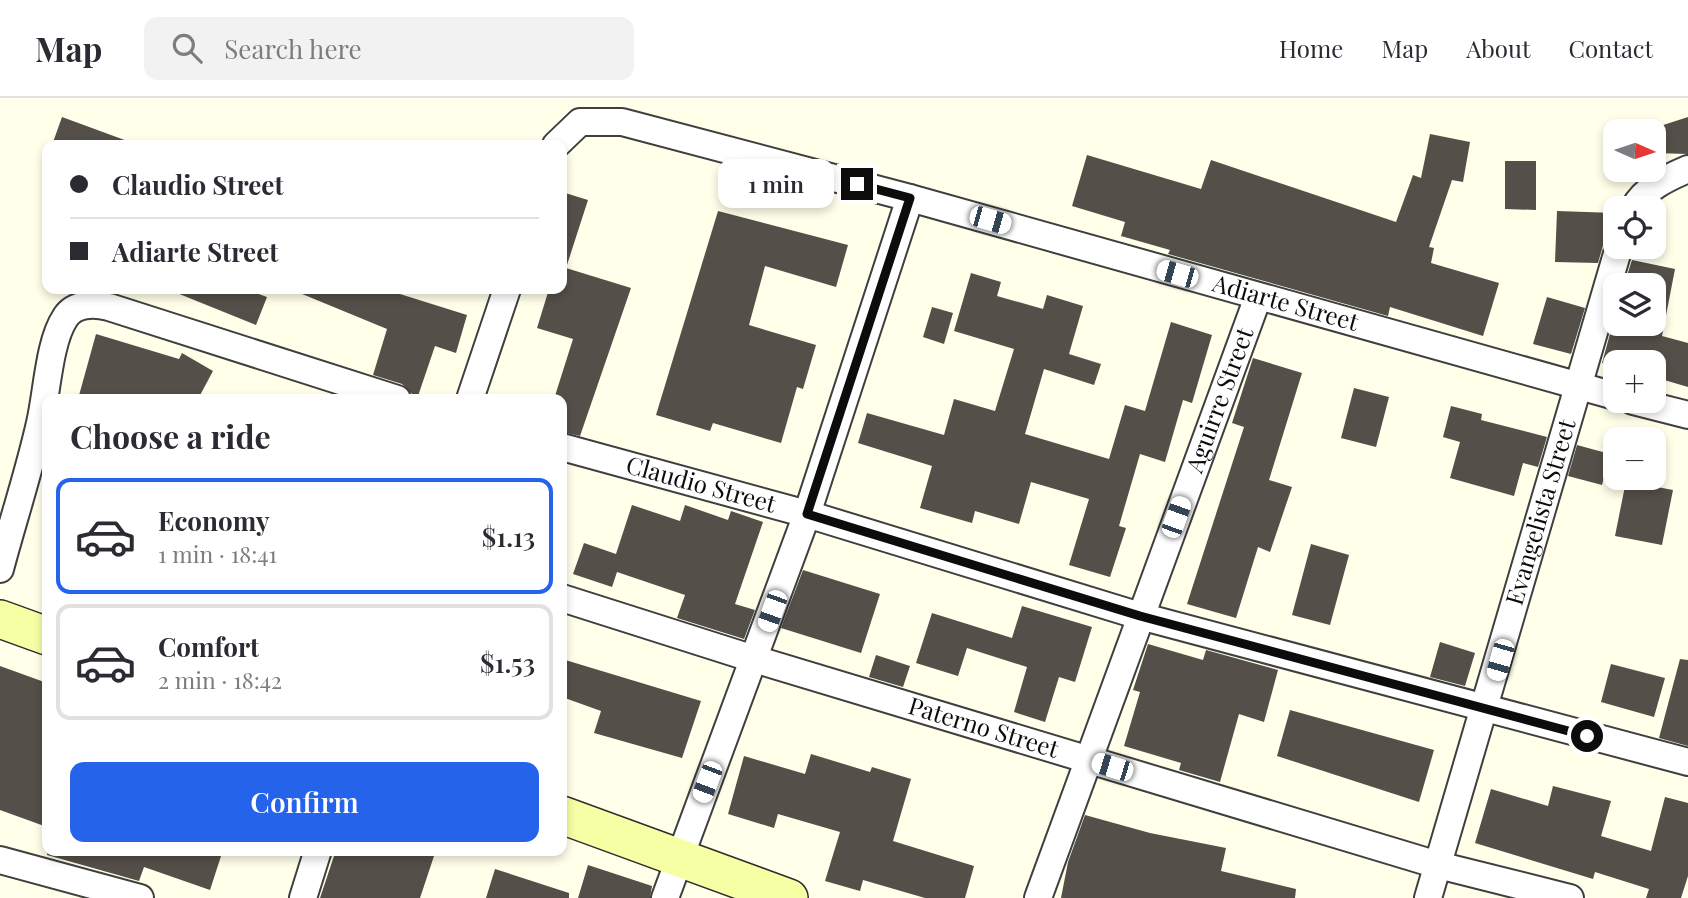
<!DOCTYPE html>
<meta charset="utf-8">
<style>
:root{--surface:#fff;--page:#f2f2f3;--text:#2b2b33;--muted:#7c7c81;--line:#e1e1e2;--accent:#2563eb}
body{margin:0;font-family:"Playfair Display",serif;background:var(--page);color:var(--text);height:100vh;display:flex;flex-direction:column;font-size:26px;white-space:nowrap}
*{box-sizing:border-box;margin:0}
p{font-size:23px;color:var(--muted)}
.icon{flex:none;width:38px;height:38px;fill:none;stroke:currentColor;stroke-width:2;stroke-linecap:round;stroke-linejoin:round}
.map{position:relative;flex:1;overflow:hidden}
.drawer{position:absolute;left:42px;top:296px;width:525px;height:462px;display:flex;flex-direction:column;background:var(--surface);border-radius:14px;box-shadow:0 4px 10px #0003}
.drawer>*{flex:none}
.hud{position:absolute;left:42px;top:42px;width:525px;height:154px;border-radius:14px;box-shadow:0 4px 10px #0003;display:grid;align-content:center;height:154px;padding:0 28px;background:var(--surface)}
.needle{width:46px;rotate:93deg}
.buttons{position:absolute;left:1603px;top:21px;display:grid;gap:14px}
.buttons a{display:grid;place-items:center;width:63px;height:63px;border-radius:14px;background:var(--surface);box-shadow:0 4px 10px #0003;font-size:35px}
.end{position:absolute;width:32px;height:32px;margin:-16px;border:9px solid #0c0c0c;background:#fff;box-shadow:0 0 0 4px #fff}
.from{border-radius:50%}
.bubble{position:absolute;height:49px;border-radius:14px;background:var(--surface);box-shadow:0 4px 10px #0003;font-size:23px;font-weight:600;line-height:49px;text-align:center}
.car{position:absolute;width:21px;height:42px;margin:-21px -10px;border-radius:9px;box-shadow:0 0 5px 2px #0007;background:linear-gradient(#fff 24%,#345 0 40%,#fff 0 76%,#345 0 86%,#fff 0)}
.hud b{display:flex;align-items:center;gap:24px;height:66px;font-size:26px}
.hud b+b{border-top:2px solid var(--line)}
.hud i{width:18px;height:18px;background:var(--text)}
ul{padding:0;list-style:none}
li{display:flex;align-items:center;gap:21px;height:116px;margin:0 14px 10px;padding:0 14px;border:4px solid var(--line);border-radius:14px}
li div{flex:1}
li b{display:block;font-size:26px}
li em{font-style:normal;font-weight:600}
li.selected{border-color:var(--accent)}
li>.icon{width:63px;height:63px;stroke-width:1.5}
h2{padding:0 28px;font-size:32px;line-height:84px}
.primary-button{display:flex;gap:14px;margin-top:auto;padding:14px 28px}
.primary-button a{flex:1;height:80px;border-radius:14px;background:var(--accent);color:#fff;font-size:28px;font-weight:600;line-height:80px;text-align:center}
header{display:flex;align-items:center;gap:42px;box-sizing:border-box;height:98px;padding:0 35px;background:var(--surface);border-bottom:2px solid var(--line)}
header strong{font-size:33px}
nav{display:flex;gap:38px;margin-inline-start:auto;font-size:24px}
.search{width:490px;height:63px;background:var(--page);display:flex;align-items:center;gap:18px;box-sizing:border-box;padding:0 24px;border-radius:14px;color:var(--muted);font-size:26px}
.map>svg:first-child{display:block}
</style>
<header>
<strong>Map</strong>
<div class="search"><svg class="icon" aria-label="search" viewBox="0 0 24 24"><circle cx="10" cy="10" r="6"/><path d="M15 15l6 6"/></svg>Search here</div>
<nav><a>Home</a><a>Map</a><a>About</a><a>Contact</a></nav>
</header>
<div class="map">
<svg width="1688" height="800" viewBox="0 0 1688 800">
<rect width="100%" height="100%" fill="#ffffea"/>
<path fill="#544f48" d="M62 19 130 44V47H52Z
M1688 19V56L1654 55V30Z
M1430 36 1470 44 1463 84 1452 82 1429 149 1434 150 1431 165 1499 185 1483 238 1390 209 1388 218 1168 156 1170 152 1121 138 1125 124 1072 108 1087 57 1201 91 1211 62 1396 124 1413 77 1421 80Z
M1505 63H1536V112L1505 111Z
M562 94 588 102 566 170 631 190 580 338 562 334V301H554L573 241 537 230 549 191H562Z
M718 113 848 147 836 189 765 168 749 227 816 247 803 291 797 289 781 345 713 325 710 333 656 317Z
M1557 113 1615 115V134L1604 144 1598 165 1555 164Z
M1632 162 1675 171 1662 238 1688 245V289L1654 279V264H1615V268L1602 265 1615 218V226H1654V187H1624Z
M971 175 1001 184 997 198 1043 211 1047 197 1083 208 1069 256 1101 266 1094 287 1044 271 1025 336 1109 361 1125 307 1145 313 1171 224 1212 237 1192 305 1183 302 1165 364 1140 356 1119 428 1126 430 1110 479 1069 467 1089 401 1031 384 1019 426 975 413 972 425 920 410 932 368 858 345 867 315 944 337 954 301 995 313 1014 251 954 233Z
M167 191H245L267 199 256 227Z
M290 191H384L467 217 456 255 435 248 417 301 402 286 373 277 387 231Z
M1547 199 1585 210 1571 256 1533 246Z
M932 209 953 215 944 246 923 239Z
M96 236 179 261 182 255 213 273 198 301H78Z
M1253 260 1302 275 1269 382 1292 389 1270 454 1258 449 1236 520 1187 506 1244 329 1232 325Z
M1354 290 1389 299 1376 349 1341 340Z
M1451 308 1482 316 1481 322 1547 339 1538 369 1523 365 1514 398 1450 380 1460 344 1443 339Z
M1577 347 1610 356 1602 387 1568 378Z
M1626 383 1673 392 1662 447 1615 438Z
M632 407 680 423 685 407 728 422 731 413 763 424 735 506 755 512 744 541 677 520 685 497 617 474 612 489 573 476 584 445 616 456Z
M1311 446 1349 457 1330 527 1292 517Z
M803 472 880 496 861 555 781 530Z
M1022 508 1092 529 1075 584 1059 579 1045 624 1014 614 1027 569 967 550 958 578 916 565 932 515 1012 540Z
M1440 544 1475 555 1465 588 1430 579Z
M1148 546 1203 562 1206 552 1278 572 1264 624 1239 616 1220 684 1179 672 1181 665 1124 648 1140 594 1133 592Z
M876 557 910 568 903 589 869 579Z
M562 561 701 603 682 660 594 635 601 613 562 599Z
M1680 561 1688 562V648L1659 640Z
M1611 566 1665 580 1654 619 1601 604Z
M0 568 47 585V729L0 712Z
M1290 612 1434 652 1419 704 1277 658Z
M811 656 870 674 872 669 911 681 893 743 974 768 965 800H925L863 782 860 793 825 783 840 734 778 716 774 730 728 716 744 658 805 676Z
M1553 688 1611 703 1601 738 1651 753 1665 699 1688 705V778L1681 800H1646L1649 791 1595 774 1593 781 1475 745 1491 691 1548 708Z
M1085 717 1150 735 1226 750 1221 773 1296 791 1295 800H1061L1068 764Z
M48 752H223L210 792 144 769 139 783 47 757Z
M336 752H436L420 800H320Z
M588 767 652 788 650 800H578Z
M495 771 569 795V800H486Z"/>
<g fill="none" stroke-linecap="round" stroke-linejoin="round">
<defs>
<g id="street">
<path id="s1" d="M556 47 580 24H622L910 100 1615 298"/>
<path d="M1634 110C1645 90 1667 80 1688 71"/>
<path d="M470 301 507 191"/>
<path d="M1633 303 1688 317"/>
<path id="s2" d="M562 349 807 416 1140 518 1688 664"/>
<path d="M0 471C13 422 29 374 40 325 47 295 49 244 65 220 74 205 94 205 109 209L397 301"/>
<path id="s3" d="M562 500 754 561 1438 767 1570 800"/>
<path d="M0 762 140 800"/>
<path d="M303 800 318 752"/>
<path d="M665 800 807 416 910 100"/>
<path id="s4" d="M1038 800 1258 199"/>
<path id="s5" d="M1428 800 1619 149"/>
</g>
<path id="secondary" d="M0 521 47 538
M562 717 789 800"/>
</defs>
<use href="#street" stroke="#3f3f3f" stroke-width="30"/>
<use href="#secondary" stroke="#2e2e2e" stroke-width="40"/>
<use href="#street" stroke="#fff" stroke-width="26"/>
<use href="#secondary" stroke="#f7ffa5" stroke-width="37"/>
</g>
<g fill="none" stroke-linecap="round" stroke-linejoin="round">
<path stroke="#0c0c0c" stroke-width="9" d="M857 86 910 100 807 416 1140 518 1587 638"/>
</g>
<g text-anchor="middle" stroke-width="7" stroke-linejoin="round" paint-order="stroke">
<g font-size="24" fill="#0c0c0c" stroke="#fff">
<text dy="8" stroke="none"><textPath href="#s1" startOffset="763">Adiarte Street</textPath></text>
<text dy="8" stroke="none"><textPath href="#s4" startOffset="530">Aguirre Street</textPath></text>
<text dy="8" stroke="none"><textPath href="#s2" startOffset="144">Claudio Street</textPath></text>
<text dy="8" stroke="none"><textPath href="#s5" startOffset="402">Evangelista Street</textPath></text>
<text dy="8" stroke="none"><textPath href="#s3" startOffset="441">Paterno Street</textPath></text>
</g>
</g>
</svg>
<div class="buttons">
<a><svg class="needle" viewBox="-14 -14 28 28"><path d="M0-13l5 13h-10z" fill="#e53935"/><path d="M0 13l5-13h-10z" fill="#7c7c81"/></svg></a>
<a><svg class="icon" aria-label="locate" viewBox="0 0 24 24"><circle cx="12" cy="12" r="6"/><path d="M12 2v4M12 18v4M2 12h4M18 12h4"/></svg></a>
<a><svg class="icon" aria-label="layers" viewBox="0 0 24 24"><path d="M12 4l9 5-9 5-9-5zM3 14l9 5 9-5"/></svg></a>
<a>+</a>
<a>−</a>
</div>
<i class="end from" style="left:1587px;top:638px"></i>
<i class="end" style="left:857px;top:86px"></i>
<div class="bubble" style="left:718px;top:61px;width:116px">1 min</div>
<i class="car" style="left:990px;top:122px;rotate:106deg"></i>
<i class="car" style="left:1177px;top:176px;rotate:286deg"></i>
<i class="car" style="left:1176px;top:419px;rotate:20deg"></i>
<i class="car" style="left:772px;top:513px;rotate:200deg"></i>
<i class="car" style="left:1500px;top:562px;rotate:196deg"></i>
<i class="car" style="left:1112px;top:669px;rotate:287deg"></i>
<i class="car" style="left:707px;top:684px;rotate:201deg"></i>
<div class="hud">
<b><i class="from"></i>Claudio Street</b>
<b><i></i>Adiarte Street</b>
</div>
<section class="drawer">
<h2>Choose a ride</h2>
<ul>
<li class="selected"><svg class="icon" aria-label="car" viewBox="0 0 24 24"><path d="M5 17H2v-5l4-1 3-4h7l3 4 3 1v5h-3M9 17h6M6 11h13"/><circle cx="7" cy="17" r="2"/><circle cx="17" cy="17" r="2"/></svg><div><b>Economy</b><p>1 min · 18:41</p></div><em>$1.13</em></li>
<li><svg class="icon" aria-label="car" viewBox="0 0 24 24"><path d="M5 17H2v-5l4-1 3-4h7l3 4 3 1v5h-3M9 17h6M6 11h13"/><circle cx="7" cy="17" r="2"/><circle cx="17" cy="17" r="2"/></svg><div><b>Comfort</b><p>2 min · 18:42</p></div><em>$1.53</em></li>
</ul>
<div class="primary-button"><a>Confirm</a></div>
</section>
</div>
